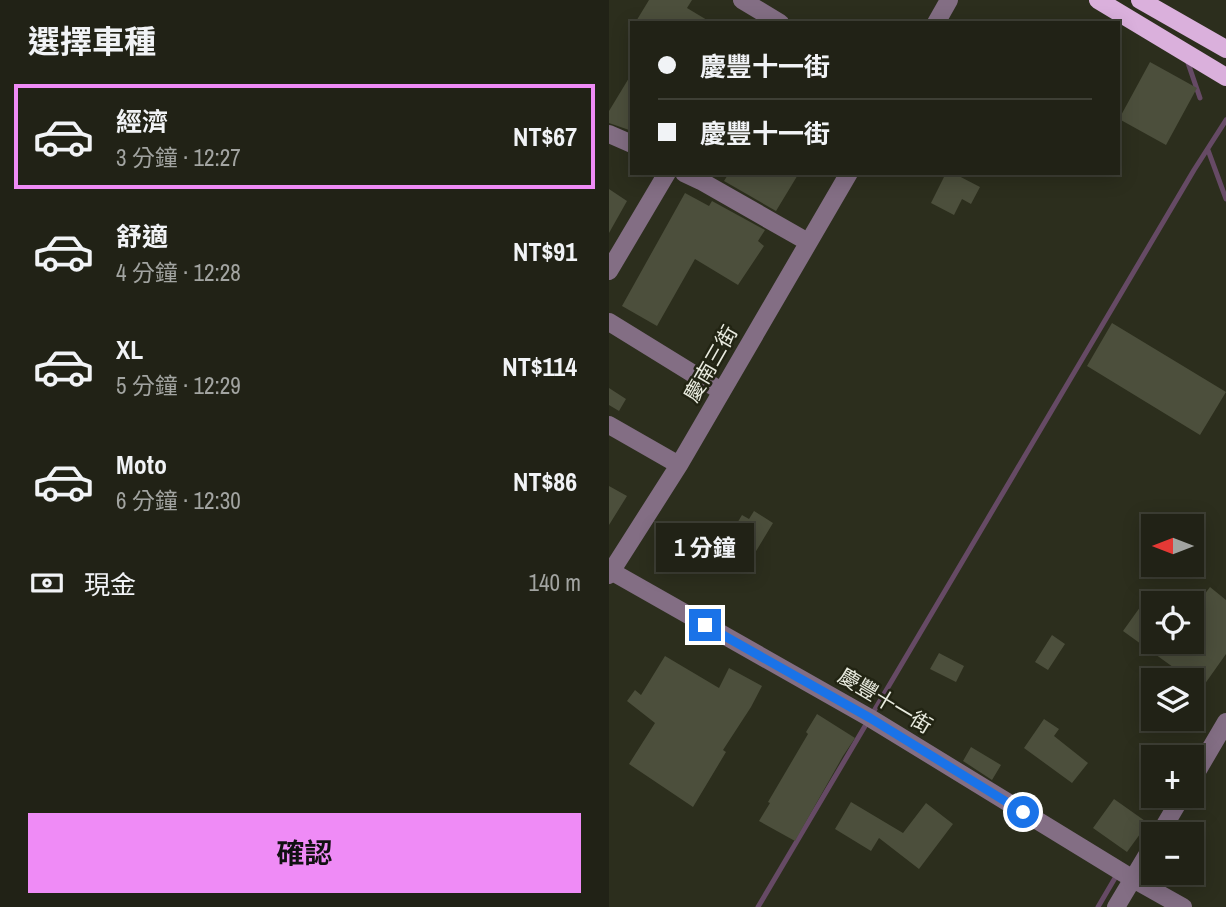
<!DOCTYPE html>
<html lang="zh-TW">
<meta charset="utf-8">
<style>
:root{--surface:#212216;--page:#292a1f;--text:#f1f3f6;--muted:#a2a4a1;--line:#3e3f35;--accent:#ef8bf6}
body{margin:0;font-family:"Archivo Narrow","Noto Sans TC",sans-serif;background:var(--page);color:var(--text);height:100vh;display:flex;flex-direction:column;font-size:26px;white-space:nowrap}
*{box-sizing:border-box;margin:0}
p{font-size:23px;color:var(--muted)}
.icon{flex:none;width:38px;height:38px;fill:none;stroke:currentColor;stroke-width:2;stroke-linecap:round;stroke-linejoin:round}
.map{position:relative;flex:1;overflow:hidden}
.drawer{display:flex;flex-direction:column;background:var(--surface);width:609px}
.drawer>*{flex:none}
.hud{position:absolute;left:21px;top:21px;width:490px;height:154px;border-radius:0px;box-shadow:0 4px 18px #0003,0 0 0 2px var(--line);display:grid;align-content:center;height:154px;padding:0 28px;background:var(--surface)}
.needle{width:46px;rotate:270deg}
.fabs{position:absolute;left:532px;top:514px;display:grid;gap:14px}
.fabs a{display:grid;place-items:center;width:63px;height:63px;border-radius:0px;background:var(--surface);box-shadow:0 4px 18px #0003,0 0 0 2px var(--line);font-size:35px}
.end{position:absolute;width:32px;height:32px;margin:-16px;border:9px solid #1a73e8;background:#fff;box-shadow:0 0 0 4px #fff}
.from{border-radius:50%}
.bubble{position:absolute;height:49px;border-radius:0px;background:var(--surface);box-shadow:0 4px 18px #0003,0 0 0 2px var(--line);font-size:23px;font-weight:700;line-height:49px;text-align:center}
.hud b{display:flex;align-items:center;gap:24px;height:66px;font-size:26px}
.hud b+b{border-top:2px solid var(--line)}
.hud i{width:18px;height:18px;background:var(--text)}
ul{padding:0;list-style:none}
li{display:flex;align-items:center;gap:21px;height:105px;margin:0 14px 10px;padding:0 14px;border:4px solid transparent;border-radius:0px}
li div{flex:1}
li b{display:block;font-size:26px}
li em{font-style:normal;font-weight:700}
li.selected{border-color:var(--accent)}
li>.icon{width:63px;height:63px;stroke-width:1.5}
h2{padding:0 28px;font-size:32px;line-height:84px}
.pay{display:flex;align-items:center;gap:18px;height:77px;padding:0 28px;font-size:26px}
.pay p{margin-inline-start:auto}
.action{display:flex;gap:14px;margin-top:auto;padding:14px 28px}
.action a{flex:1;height:80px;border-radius:0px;background:var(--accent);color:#111;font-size:28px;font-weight:700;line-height:80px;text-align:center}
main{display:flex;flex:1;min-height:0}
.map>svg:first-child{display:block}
</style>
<main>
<section class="drawer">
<h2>選擇車種</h2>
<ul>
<li class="selected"><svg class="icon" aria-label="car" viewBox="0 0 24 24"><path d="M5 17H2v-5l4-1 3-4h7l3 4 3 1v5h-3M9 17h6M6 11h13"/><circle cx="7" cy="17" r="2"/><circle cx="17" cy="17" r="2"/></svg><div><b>經濟</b><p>3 分鐘 · 12:27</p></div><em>NT$67</em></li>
<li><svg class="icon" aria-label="car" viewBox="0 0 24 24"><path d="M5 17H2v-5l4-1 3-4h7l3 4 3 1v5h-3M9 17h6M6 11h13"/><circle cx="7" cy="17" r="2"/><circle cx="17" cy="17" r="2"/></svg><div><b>舒適</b><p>4 分鐘 · 12:28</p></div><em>NT$91</em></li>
<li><svg class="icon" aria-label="car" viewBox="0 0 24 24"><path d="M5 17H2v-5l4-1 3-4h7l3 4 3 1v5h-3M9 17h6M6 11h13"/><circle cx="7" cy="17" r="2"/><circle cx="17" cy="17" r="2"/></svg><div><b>XL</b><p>5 分鐘 · 12:29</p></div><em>NT$114</em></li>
<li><svg class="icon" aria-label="car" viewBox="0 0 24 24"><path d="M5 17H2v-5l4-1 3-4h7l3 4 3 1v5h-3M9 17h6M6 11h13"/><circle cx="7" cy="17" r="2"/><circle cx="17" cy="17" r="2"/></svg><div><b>Moto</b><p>6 分鐘 · 12:30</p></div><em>NT$86</em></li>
</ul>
<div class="pay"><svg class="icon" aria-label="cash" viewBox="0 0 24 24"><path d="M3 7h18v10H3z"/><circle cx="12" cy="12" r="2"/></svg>現金<p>140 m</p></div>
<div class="action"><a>確認</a></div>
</section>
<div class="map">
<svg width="617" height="907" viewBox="0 0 617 907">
<rect width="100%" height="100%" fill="#2c2e1d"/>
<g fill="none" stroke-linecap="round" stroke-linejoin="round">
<path stroke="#664a65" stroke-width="5" d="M579 63 591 98
M599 150 617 199
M149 907 585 170 617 120
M489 907 506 878"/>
</g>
<path fill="#4c4f3c" d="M40 0H83L78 8 103 23H26Z
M541 62 588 88 557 145 510 119Z
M23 73V131L0 123V111Z
M120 173H190L167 211 115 181Z
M337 173H344L371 187 362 204 353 199 345 215 322 203Z
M0 189 18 201 0 233Z
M76 193 100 206 103 201 156 230 149 241 155 246 129 285 86 259 48 326 13 306Z
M503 323 617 392 591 435 478 366Z
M0 388 17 399 10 411 0 405Z
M0 486 18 496 0 525Z
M145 511 164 523 138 566 112 550 133 515 140 519Z
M601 587 617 600V654L593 688 514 631 544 589V642H583V611Z
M443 635 456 644 439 670 426 662Z
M330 653 355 666 347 682 321 669Z
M56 656 110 688 120 668 153 686 142 707 114 750 117 752 84 807 20 764 46 723 18 701 26 690 32 695Z
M208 714 246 738 234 756 186 841 150 821 161 803 159 802 199 734 197 732Z
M435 719 450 729 445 736 479 763 463 783 415 748Z
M362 747 392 765 383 780 354 761Z
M505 799 539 823 518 852 484 828Z
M242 802 294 833 317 803 344 824 310 869 270 838 262 851 226 829Z"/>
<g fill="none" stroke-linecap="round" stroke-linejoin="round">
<path stroke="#836e84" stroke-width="18" d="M133 0 171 23
M327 23 340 0
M0 134 23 144
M75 173 92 181 199 242
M0 271 58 173
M0 322 112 391
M0 425 70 465
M0 570 261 718 524 879 574 907
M0 575 70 465 240 173
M583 780 617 722
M550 835 573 796
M507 907 544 845"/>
<path stroke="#dab0dc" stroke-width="18" d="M489 0 617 77
M531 0 617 49"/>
</g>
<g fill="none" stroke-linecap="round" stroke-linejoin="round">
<path stroke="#1a73e8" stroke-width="9" d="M96 625 261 718 414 812"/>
</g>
<g text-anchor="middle" stroke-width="5" stroke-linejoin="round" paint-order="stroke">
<g font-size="21" fill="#e9ebdf" stroke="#222413">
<text transform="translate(102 364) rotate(-60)" y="7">慶南三街</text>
<text transform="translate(276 701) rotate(31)" y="7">慶豐十一街</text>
</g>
</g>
</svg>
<div class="fabs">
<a><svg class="needle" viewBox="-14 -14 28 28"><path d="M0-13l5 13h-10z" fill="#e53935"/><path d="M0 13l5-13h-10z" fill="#a2a4a1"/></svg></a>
<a><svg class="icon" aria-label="locate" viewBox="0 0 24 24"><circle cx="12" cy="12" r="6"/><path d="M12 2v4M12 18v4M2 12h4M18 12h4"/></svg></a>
<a><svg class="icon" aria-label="layers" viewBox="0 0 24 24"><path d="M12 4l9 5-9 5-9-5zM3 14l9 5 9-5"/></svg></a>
<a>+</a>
<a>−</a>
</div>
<i class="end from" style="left:414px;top:812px"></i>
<i class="end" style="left:96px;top:625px"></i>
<div class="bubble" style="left:47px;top:523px;width:98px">1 分鐘</div>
<div class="hud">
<b><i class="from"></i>慶豐十一街</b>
<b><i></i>慶豐十一街</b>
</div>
</div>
</main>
